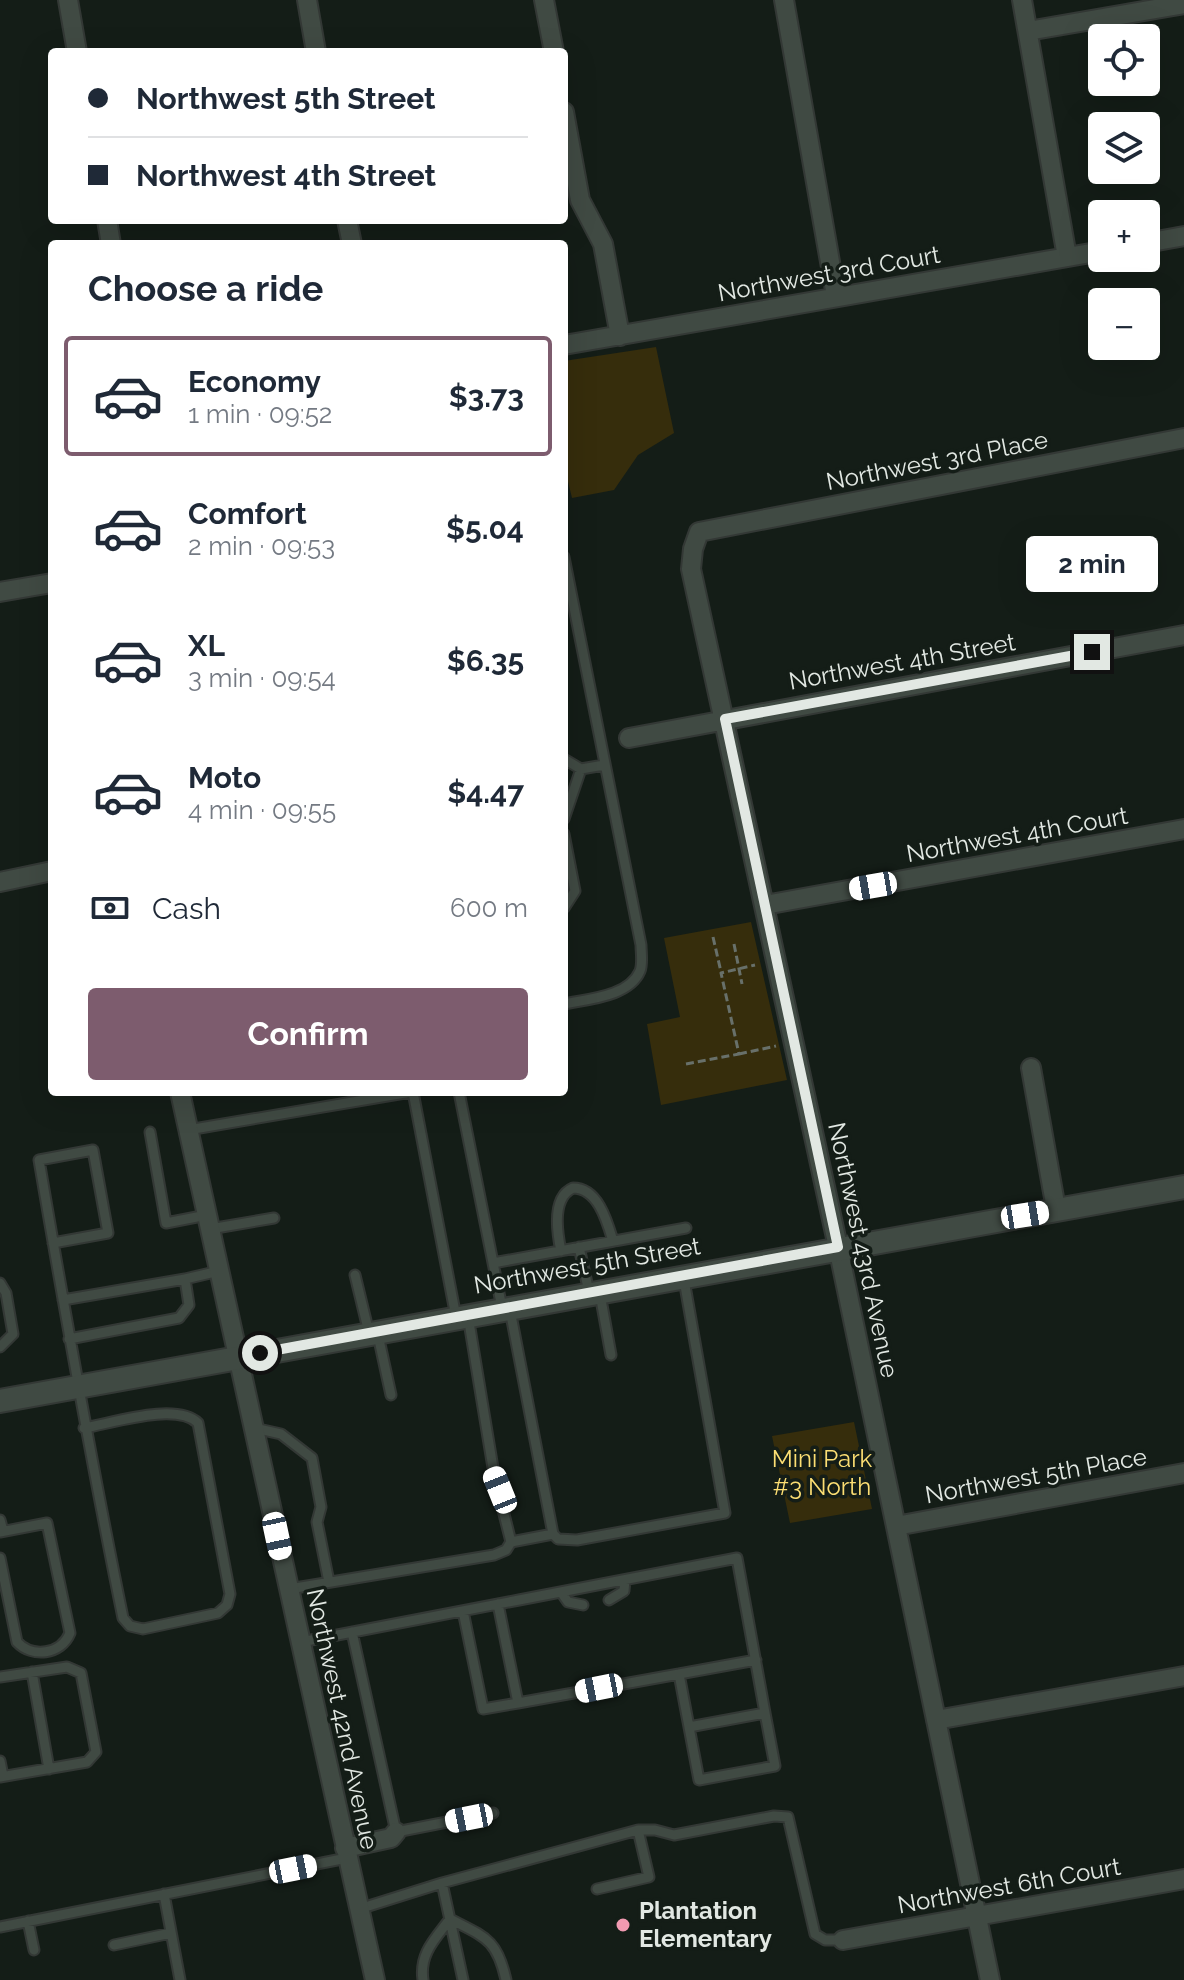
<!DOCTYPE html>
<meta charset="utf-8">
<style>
:root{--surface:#fff;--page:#f2f2f3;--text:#1f2937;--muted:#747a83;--line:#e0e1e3;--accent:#7d5c6e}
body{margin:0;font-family:Raleway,sans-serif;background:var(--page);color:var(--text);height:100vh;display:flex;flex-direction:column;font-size:30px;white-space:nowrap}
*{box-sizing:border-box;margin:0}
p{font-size:26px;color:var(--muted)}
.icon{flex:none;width:44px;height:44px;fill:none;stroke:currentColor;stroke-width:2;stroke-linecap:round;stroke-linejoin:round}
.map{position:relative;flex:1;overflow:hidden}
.drawer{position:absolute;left:48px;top:240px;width:520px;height:856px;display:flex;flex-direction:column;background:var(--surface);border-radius:8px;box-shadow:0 8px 32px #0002}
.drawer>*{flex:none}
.banner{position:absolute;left:48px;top:48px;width:520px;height:176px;border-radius:8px;box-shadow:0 8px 32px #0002;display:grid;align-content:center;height:176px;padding:0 40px;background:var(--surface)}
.fabs{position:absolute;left:1088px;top:24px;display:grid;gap:16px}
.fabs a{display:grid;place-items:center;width:72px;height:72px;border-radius:8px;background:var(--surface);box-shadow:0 8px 32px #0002;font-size:40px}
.end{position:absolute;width:36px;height:36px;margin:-18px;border:10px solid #e2e8e3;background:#111;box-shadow:0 0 0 4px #111}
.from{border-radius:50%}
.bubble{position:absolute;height:56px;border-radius:8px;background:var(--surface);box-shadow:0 8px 32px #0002;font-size:26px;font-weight:700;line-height:56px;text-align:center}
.car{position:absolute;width:24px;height:48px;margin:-24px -12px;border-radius:10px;box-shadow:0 0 6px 2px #0007;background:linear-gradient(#fff 24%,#345 0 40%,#fff 0 76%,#345 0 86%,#fff 0)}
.banner b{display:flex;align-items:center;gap:28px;height:76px;font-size:30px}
.banner b+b{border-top:2px solid var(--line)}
.banner i{width:20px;height:20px;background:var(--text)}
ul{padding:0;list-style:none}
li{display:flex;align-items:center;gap:24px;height:120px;margin:0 16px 12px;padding:0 24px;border:4px solid transparent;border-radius:8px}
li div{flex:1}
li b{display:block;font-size:30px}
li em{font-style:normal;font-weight:700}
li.current{border-color:var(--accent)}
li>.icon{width:72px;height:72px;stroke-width:1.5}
h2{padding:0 40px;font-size:36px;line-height:96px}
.pay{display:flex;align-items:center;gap:20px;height:88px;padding:0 40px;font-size:30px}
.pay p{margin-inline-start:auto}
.cta{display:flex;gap:16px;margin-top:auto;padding:16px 40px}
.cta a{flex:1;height:92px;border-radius:8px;background:var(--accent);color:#fff;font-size:32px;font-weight:700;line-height:92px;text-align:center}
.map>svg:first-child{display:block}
</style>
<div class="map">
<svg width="1184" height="1980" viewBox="0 0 1184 1980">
<rect width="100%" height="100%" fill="#141d17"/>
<path fill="#362d0c" d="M656 347 674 433 638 455 614 490 572 498 564 465V361Z
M751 922 787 1080 661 1105 647 1024 680 1017 664 938Z
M854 1422 872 1509 790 1523 772 1436Z"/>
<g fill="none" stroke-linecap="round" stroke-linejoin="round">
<defs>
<path id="service" d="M564 557 641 945C641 952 643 964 640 971 629 997 587 999 564 1004
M564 759 581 769 604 765
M564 819 581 769
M564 834 575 891 564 908
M413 1092 456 1317
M459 1092 502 1308
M188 1130 411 1092
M150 1132 166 1223 207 1215
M210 1229 274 1218
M53 1243 108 1233 93 1150 39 1160C65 1313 92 1466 123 1618L130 1626 143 1629 218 1613 227 1605 230 1594 198 1423C176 1402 113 1423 84 1428
M579 1247 589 1292
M561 1251C557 1232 552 1197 573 1188 598 1188 607 1221 613 1241
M493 1263 686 1228
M355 1275 369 1333
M0 1283 6 1293 13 1334 0 1347
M600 1294 611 1355
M63 1300 185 1279
M510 1310 553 1534 558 1539 577 1540 725 1513 684 1280
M378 1335 391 1395
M69 1339 179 1318 189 1305 185 1279 219 1271
M254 1428 281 1434 312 1458 321 1507 317 1522 329 1582
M0 1520 3 1531
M0 1532 47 1523 70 1633C61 1655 32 1658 17 1642L0 1558
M511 1542 553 1534
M289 1589 494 1555 506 1550 511 1542 494 1474 468 1316
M561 1592 568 1602 583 1605
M609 1600 624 1591 625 1580
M463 1611 483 1709 518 1703
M352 1632 396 1832 493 1813
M301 1642C446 1613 592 1587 737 1558L765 1713 689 1727 679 1674 518 1703 498 1604
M32 1672 49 1769
M679 1674 756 1660
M0 1677 67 1667 81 1673 96 1752 87 1762 0 1777
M689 1727 699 1780 775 1766 765 1713
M0 1761 3 1776
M638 1830H655L674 1835 774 1816 788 1817 815 1934 825 1940H843
M442 1883 638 1830 649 1877 597 1889
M164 1894 180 1980
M359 1909 442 1883 463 1980
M28 1921 34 1950
M0 1927 347 1858
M114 1945 171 1933
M423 1980C419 1954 435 1939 450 1919 485 1937 497 1939 506 1980"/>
<path id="minor" d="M68 0 77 52
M307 0 316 52
M544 0 554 52
M784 0 836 296
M1022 0 1067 257
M1028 31 1184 4
M564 112 580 200 603 244 620 336
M107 220 111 244
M347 220 352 244
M1146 243 1184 236
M564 345 1102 251
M0 592 52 583
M629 738 1184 635
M0 882 52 871
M765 905 1184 829
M1031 1068 1056 1209
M180 1092 375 1980
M896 1526 1184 1473
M936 1720 1184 1676
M345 1848 391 1838 396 1832
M843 1940 1184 1879
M990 1980 838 1247 691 569 693 549 699 532 1184 438"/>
<path id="tertiary" d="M0 1401 1184 1187"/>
</defs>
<use href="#service" stroke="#333835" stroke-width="13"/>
<use href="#minor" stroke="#333835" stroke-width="22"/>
<use href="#tertiary" stroke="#333835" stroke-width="26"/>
<path stroke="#68706a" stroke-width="3" stroke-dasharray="8 4" stroke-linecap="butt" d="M713 937 721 972
M734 944 742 984
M739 1054 776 1046
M686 1064 739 1054 721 973 755 965"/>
<use href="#service" stroke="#404a43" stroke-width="9"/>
<use href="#minor" stroke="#404a43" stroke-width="18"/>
<use href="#tertiary" stroke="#404a43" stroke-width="22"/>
</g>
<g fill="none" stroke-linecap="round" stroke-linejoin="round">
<path stroke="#e2e8e3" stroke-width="10" d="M260 1353 838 1247 725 719 1092 652"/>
</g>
<circle fill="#f19ab1" stroke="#141d17" stroke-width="3" cx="623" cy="1925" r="8"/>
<g text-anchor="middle" stroke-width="7" stroke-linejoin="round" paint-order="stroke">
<g font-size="24" fill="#e2e8e3" stroke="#141d17">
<text transform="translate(829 274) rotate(-10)" y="8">Northwest 3rd Court</text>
<text transform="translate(937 461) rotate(-11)" y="8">Northwest 3rd Place</text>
<text transform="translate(902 662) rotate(-10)" y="8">Northwest 4th Street</text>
<text transform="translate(1017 835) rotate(-10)" y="8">Northwest 4th Court</text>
<text transform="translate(863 1250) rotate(78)" y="8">Northwest 43rd Avenue</text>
<text transform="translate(587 1266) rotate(-10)" y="8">Northwest 5th Street</text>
<text transform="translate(1036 1476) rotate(-10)" y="8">Northwest 5th Place</text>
<text transform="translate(342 1719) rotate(78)" y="8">Northwest 42nd Avenue</text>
<text transform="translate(1009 1886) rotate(-10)" y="8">Northwest 6th Court</text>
</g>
<g font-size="24" fill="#fcde73" stroke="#141d17">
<text x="822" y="1467">Mini Park<tspan x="822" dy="28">#3 North</tspan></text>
</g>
<g font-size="24" font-weight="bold" fill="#e2e8e3" stroke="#141d17" text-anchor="start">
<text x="639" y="1919">Plantation<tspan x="639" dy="28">Elementary</tspan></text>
</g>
</g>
</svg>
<div class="fabs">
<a><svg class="icon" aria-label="locate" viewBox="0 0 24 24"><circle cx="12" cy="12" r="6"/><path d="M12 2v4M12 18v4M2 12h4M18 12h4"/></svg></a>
<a><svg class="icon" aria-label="layers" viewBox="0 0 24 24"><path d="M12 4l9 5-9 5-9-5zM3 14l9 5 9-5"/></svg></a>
<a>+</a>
<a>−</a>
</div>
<i class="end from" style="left:260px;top:1353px"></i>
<i class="end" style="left:1092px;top:652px"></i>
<div class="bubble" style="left:1026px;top:536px;width:132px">2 min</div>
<i class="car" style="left:873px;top:886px;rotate:260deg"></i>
<i class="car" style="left:1025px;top:1215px;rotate:81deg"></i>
<i class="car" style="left:500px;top:1490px;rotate:338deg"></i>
<i class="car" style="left:277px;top:1536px;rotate:168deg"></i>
<i class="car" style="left:599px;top:1688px;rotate:259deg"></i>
<i class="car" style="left:469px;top:1818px;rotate:259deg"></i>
<i class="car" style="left:293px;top:1869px;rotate:79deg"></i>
<div class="banner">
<b><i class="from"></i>Northwest 5th Street</b>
<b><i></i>Northwest 4th Street</b>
</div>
<section class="drawer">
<h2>Choose a ride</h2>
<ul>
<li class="current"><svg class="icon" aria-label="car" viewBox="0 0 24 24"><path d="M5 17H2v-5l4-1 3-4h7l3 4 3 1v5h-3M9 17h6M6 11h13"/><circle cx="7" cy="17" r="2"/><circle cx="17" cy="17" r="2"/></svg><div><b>Economy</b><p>1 min · 09:52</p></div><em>$3.73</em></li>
<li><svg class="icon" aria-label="car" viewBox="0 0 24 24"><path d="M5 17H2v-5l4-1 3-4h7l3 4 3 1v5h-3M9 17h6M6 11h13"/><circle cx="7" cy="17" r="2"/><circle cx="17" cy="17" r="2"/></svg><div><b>Comfort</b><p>2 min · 09:53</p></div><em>$5.04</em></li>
<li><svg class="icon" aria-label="car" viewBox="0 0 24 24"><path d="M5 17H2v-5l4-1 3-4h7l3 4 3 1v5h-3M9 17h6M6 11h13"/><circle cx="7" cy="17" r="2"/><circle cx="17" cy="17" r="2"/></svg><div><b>XL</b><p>3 min · 09:54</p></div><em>$6.35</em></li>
<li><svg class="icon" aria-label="car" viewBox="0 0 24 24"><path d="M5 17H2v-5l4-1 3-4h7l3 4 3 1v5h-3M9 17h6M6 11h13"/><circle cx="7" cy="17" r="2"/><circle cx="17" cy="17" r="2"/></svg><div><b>Moto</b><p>4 min · 09:55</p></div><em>$4.47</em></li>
</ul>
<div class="pay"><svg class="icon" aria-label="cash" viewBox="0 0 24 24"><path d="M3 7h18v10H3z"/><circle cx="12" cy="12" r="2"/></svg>Cash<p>600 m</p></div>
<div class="cta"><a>Confirm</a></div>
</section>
</div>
